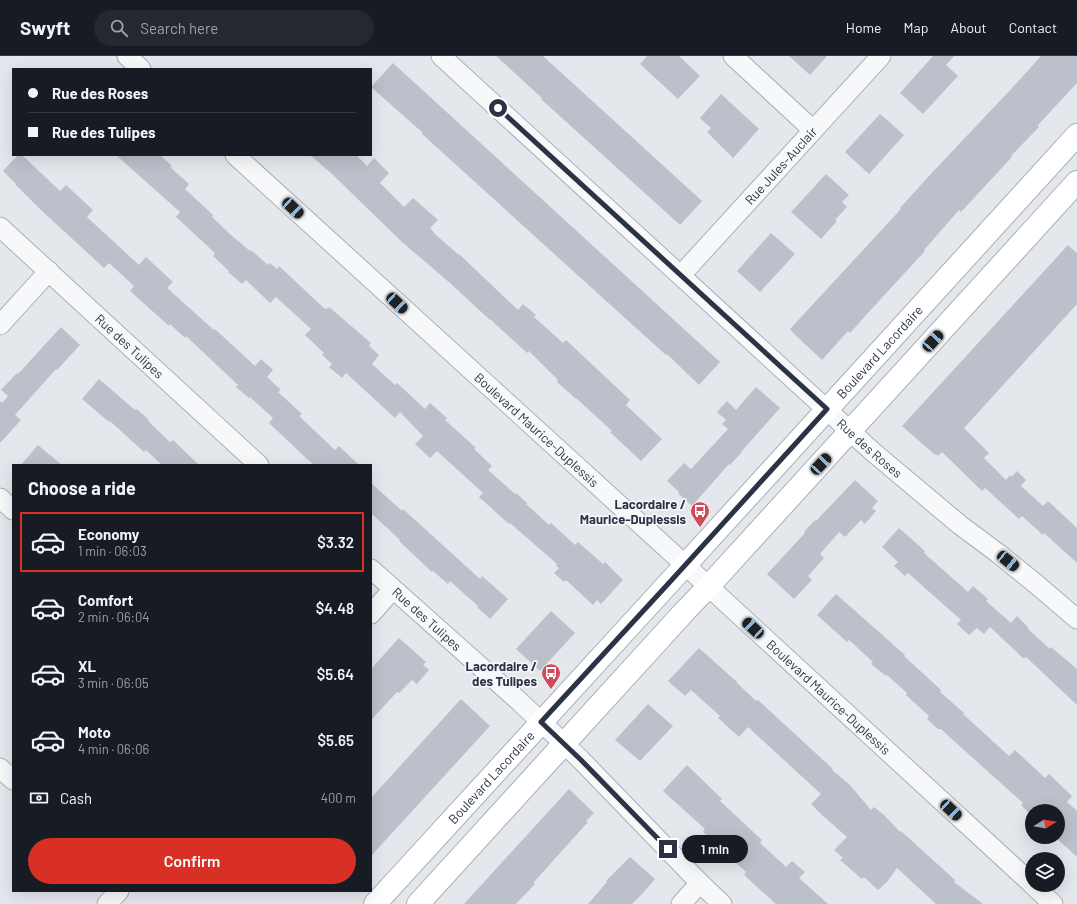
<!DOCTYPE html>
<meta charset="utf-8">
<style>
:root{--surface:#171b24;--page:#242831;--text:#f1f3f6;--muted:#9ea1a6;--line:#363941;--accent:#d93025}
body{margin:0;font-family:Barlow,sans-serif;background:var(--page);color:var(--text);height:100vh;display:flex;flex-direction:column;font-size:15px;white-space:nowrap}
*{box-sizing:border-box;margin:0}
p{font-size:13px;color:var(--muted)}
.icon{flex:none;width:22px;height:22px;fill:none;stroke:currentColor;stroke-width:2;stroke-linecap:round;stroke-linejoin:round}
.map{position:relative;flex:1;overflow:hidden}
.sheet{position:absolute;left:12px;top:408px;width:360px;height:428px;display:flex;flex-direction:column;background:var(--surface);border-radius:0px;box-shadow:0 4px 16px #0002}
.sheet>*{flex:none}
.guide{position:absolute;left:12px;top:12px;width:360px;height:88px;border-radius:0px;box-shadow:0 4px 16px #0002;display:grid;align-content:center;height:88px;padding:0 16px;background:var(--surface)}
.needle{width:26px;rotate:79deg}
.tools{position:absolute;left:1025px;top:748px;display:grid;gap:8px}
.tools a{display:grid;place-items:center;width:40px;height:40px;border-radius:50%;background:var(--surface);box-shadow:0 4px 16px #0002;font-size:20px}
.end{position:absolute;width:18px;height:18px;margin:-9px;border:5px solid #2b3445;background:#fff;box-shadow:0 0 0 2px #fff}
.from{border-radius:50%}
.bubble{position:absolute;height:28px;border-radius:14px;background:var(--surface);box-shadow:0 4px 16px #0002;font-size:13px;font-weight:600;line-height:28px;text-align:center}
.car{position:absolute;width:12px;height:24px;margin:-12px -6px;border-radius:5px;box-shadow:0 0 3px 1px #0007;background:linear-gradient(#222 24%,#8ab4d8 0 40%,#222 0 76%,#8ab4d8 0 86%,#222 0)}
.guide b{display:flex;align-items:center;gap:14px;height:38px;font-size:15px}
.guide b+b{border-top:1px solid var(--line)}
.guide i{width:10px;height:10px;background:var(--text)}
ul{padding:0;list-style:none}
li{display:flex;align-items:center;gap:12px;height:60px;margin:0 8px 6px;padding:0 8px;border:2px solid transparent;border-radius:0px}
li div{flex:1}
li b{display:block;font-size:15px}
li em{font-style:normal;font-weight:600}
li.selected{border-color:var(--accent)}
li>.icon{width:36px;height:36px;stroke-width:1.5}
h2{padding:0 16px;font-size:18px;line-height:48px}
.pay{display:flex;align-items:center;gap:10px;height:44px;padding:0 16px;font-size:15px}
.pay p{margin-inline-start:auto}
.button{display:flex;gap:8px;margin-top:auto;padding:8px 16px}
.button a{flex:1;height:46px;border-radius:24px;background:var(--accent);color:#fff;font-size:16px;font-weight:600;line-height:46px;text-align:center}
header{display:flex;align-items:center;gap:24px;box-sizing:border-box;height:56px;padding:0 20px;background:var(--surface);border-bottom:1px solid var(--line)}
header strong{font-size:19px}
nav{display:flex;gap:22px;margin-inline-start:auto;font-size:14px}
.search{width:280px;height:36px;background:var(--page);display:flex;align-items:center;gap:10px;box-sizing:border-box;padding:0 14px;border-radius:22px;color:var(--muted);font-size:15px}
.map>svg:first-child{display:block}
</style>
<header>
<strong>Swyft</strong>
<div class="search"><svg class="icon" aria-label="search" viewBox="0 0 24 24"><circle cx="10" cy="10" r="6"/><path d="M15 15l6 6"/></svg>Search here</div>
<nav><a>Home</a><a>Map</a><a>About</a><a>Contact</a></nav>
</header>
<div class="map">
<svg width="1077" height="848" viewBox="0 0 1077 848">
<rect width="100%" height="100%" fill="#e4e7ec"/>
<path fill="#bbc0ca" d="M496 0H543L702 145 680 169 541 43 542 42Z
M647 0H679L700 20 678 43 640 8Z
M789 0H827L810 19Z
M933 0H954L946 9 958 20 923 58 900 37Z
M1041 0H1077V27L1038 69 1039 71 1011 100 1012 101 961 156 959 154 924 194 925 195 867 258 850 277 848 275 822 304 792 276H793L790 273 901 153 900 152 928 121 1013 31Z
M393 7 720 306 699 329 667 298 666 299 615 253 422 78 423 77 371 31Z
M721 38 759 73 733 102 707 76 711 72 700 62Z
M880 58 904 79 869 118 845 96Z
M18 99H22L60 135 66 129 93 154 87 161 139 209 146 201 173 226 167 232 214 274 215 273 255 310 261 303 273 314 267 321 281 334 278 336 302 358 299 360 335 394 339 390 359 409H314L306 402 269 367 273 362 250 341 249 342 236 331 238 329 186 280 185 282 170 268 169 270 130 235 134 230 109 207 104 212 42 155 16 129V128L3 115Z
M116 99H160L172 110 170 111 189 128 185 133 213 159 212 161 231 179 250 195 251 194 268 209 270 207 277 213 279 210 325 253 327 252 328 253 329 251 371 287 369 290 379 299 372 308 395 329 397 327 425 353 430 347 447 362 445 364 476 392 474 393 492 410 488 414 515 438 516 437 527 447 526 448 549 469 551 467 575 489 578 486 603 508 605 506 623 524 601 548 597 544 593 549 566 524 564 526 554 517 559 512 556 510 557 508 510 467 509 468 479 441 483 437 437 395 430 402 415 388 423 380 400 356 395 362 346 317 342 322 329 311 332 308 322 299 324 297 305 279 311 273 276 241 270 247 246 224 242 228 228 216 229 215 213 200 215 197 176 161 180 156Z
M310 99H356L367 110 374 102 389 117 380 127 404 151 413 142 438 164 430 172 436 179 459 199V198L518 254 523 248 536 259 534 261 563 287 566 284 630 344 626 349 662 383 641 405 610 376 612 375 576 342V343L557 326 558 324 529 295 527 297 490 263V264L450 227 402 186 332 118Z
M826 118 849 139 842 146 847 151 835 164 837 165 821 183 791 156Z
M771 177 795 198 760 236 737 215Z
M1068 189 1077 197V248L964 372 989 397 984 402 1006 424 1010 419 1011 421 1017 415 1026 424 1021 430 1043 450 1048 445 1077 472V507L1044 477 1043 479 1022 460 1019 463 985 432 982 435 942 396 938 400 935 398H934L902 370Z
M61 271 80 289 57 314 56 313 15 359 21 364 0 387V345L2 347 8 340 1 334 17 317 18 318Z
M99 323 135 354 137 353 149 364 148 365 170 386 173 384 199 409H162L146 394 144 396 110 365 109 366 82 343Z
M756 331 780 352 741 396H742L730 409 729 408 692 450 678 437 679 436 667 425 684 407 691 413 728 373 722 368 726 364 717 356 727 345 736 354Z
M38 389 62 409H21Z
M855 424 878 445 872 452 876 455 865 468 861 464 845 481 839 476 820 498 824 502 808 520 812 524 794 543 767 518 805 477 804 476 815 464 816 465Z
M371 427 402 455 403 453 480 523 482 520 508 543 490 563 477 551 478 550 450 525 448 528 433 515 432 516 399 485 400 484 371 457Z
M899 472 925 495 924 497 968 536 973 530 988 543 986 545 1011 567 1017 560 1028 571V573L1050 593 1051 591 1077 613V649L1026 601 1024 603 990 571 984 578 977 572 969 579 957 568 961 564 908 517 905 520 894 510 898 506 882 491Z
M836 538 905 599 904 600 941 634 940 636 964 657 963 658 1009 700 1015 694 1045 722 1049 718 1072 740 1067 746 1077 755V801L1055 781H1058V755H1032V760L1021 749 1023 747 954 685 941 673H938L927 663 929 660 906 639 907 637 887 619 886 620 871 608 873 606 849 584 847 586 817 559Z
M551 555 575 577 540 615 516 593Z
M399 582 426 606 423 609 429 614 417 628 412 624 399 637 397 636 371 664V613Z
M699 592 737 626V627L756 645 758 644 833 713 832 714 849 728 871 754 874 751 884 759 900 776 901 775 955 824 954 826 983 848H936L897 812 887 826 878 834 864 821 862 823 840 804 843 802 834 794 847 781 822 759 811 748 821 738 748 671 739 681 718 662 720 660 691 634 685 640 668 625Z
M461 643 490 670 371 800V742Z
M648 648 673 670 640 705 615 684Z
M687 709 722 743 720 745 762 784 760 787 786 811 792 805 805 816 799 822 828 848H776L744 819 746 816 703 776 705 773 663 735Z
M569 733 594 757 586 765 588 766 533 827 535 828 516 848H464Z
M630 801 655 823 643 837 632 848H588L607 826 606 825Z"/>
<g fill="none" stroke-linecap="round" stroke-linejoin="round">
<defs>
<g id="minor">
<path d="M127 0 141 13"/>
<path id="s1" d="M441 0 873 396 960 469 999 498 1036 528 1077 563"/>
<path d="M733 0 813 74"/>
<path id="s2" d="M235 99 671 496 1032 828"/>
<path id="s3" d="M0 171 259 409"/>
<path id="s4" d="M681 219 881 0"/>
<path d="M0 269 49 215"/>
<path d="M0 442 13 454"/>
<path id="s5" d="M371 513 520 646 581 704 700 827 722 848"/>
<path d="M371 558 393 533"/>
<path d="M0 712 13 724"/>
<path d="M1033 829 1053 848"/>
<path d="M107 848 119 835"/>
<path d="M681 848 700 827"/>
</g>
<g id="secondary">
<path id="s6" d="M375 848 668 528 1077 79"/>
<path d="M418 848 685 555 708 531 1077 126"/>
</g>
</defs>
<use href="#minor" stroke="#a9aeb7" stroke-width="21"/>
<use href="#secondary" stroke="#a9aeb7" stroke-width="24"/>
<use href="#minor" stroke="#f7f8fa" stroke-width="19"/>
<use href="#secondary" stroke="#fff" stroke-width="22"/>
</g>
<g fill="none" stroke-linecap="round" stroke-linejoin="round">
<path stroke="#2b3445" stroke-width="5" d="M498 52 827 353 668 528 541 666 581 704 668 793"/>
</g>
<defs>
<symbol id="bus-pin" viewBox="-11 -11 22 30"><path d="M0 17L-7.5 6A9.5 9.5 0 1 1 7.5 6Z" fill="#d1495b" stroke="#f4f6f9"/><path d="M-5-6H5V4H4V6H2V4H-2V6H-4V4H-5ZM-3.5-4V0h7V-4ZM-3.5 1.2v1.5H-2V1.2ZM2 1.2v1.5H3.5V1.2Z" fill="#fff"/></symbol>
</defs>
<g fill-rule="evenodd">
<use href="#bus-pin" x="689" y="444" width="22" height="30"/>
<use href="#bus-pin" x="540" y="606" width="22" height="30"/>
</g>
<g text-anchor="middle" stroke-width="3.5" stroke-linejoin="round" paint-order="stroke">
<g font-size="13" fill="#2b3445" stroke="#f4f6f9">
<text dy="5" stroke="none"><textPath href="#s4" startOffset="148">Rue Jules-Auclair</textPath></text>
<text dy="5" stroke="none"><textPath href="#s3" startOffset="176">Rue des Tulipes</textPath></text>
<text dy="5" stroke="none"><textPath href="#s6" startOffset="748">Boulevard Lacordaire</textPath></text>
<text dy="5" stroke="none"><textPath href="#s2" startOffset="408">Boulevard Maurice-Duplessis</textPath></text>
<text dy="5" stroke="none"><textPath href="#s1" startOffset="581">Rue des Roses</textPath></text>
<text dy="5" stroke="none"><textPath href="#s5" startOffset="75">Rue des Tulipes</textPath></text>
<text dy="5" stroke="none"><textPath href="#s2" startOffset="804">Boulevard Maurice-Duplessis</textPath></text>
<text dy="5" stroke="none"><textPath href="#s6" startOffset="172">Boulevard Lacordaire</textPath></text>
</g>
<g font-size="13" font-weight="bold" fill="#2b3445" stroke="#f4f6f9" text-anchor="end">
<text x="686" y="453">Lacordaire /<tspan x="686" dy="15">Maurice-Duplessis</tspan></text>
<text x="537" y="615">Lacordaire /<tspan x="537" dy="15">des Tulipes</tspan></text>
</g>
</g>
</svg>
<div class="tools">
<a><svg class="needle" viewBox="-14 -14 28 28"><path d="M0-13l5 13h-10z" fill="#e53935"/><path d="M0 13l5-13h-10z" fill="#9ea1a6"/></svg></a>
<a><svg class="icon" aria-label="layers" viewBox="0 0 24 24"><path d="M12 4l9 5-9 5-9-5zM3 14l9 5 9-5"/></svg></a>
</div>
<i class="end from" style="left:498px;top:52px"></i>
<i class="end" style="left:668px;top:793px"></i>
<div class="bubble" style="left:682px;top:779px;width:66px">1 min</div>
<i class="car" style="left:293px;top:152px;rotate:133deg"></i>
<i class="car" style="left:397px;top:247px;rotate:133deg"></i>
<i class="car" style="left:933px;top:285px;rotate:42deg"></i>
<i class="car" style="left:821px;top:408px;rotate:43deg"></i>
<i class="car" style="left:1008px;top:505px;rotate:129deg"></i>
<i class="car" style="left:753px;top:572px;rotate:313deg"></i>
<i class="car" style="left:951px;top:754px;rotate:133deg"></i>
<div class="guide">
<b><i class="from"></i>Rue des Roses</b>
<b><i></i>Rue des Tulipes</b>
</div>
<section class="sheet">
<h2>Choose a ride</h2>
<ul>
<li class="selected"><svg class="icon" aria-label="car" viewBox="0 0 24 24"><path d="M5 17H2v-5l4-1 3-4h7l3 4 3 1v5h-3M9 17h6M6 11h13"/><circle cx="7" cy="17" r="2"/><circle cx="17" cy="17" r="2"/></svg><div><b>Economy</b><p>1 min · 06:03</p></div><em>$3.32</em></li>
<li><svg class="icon" aria-label="car" viewBox="0 0 24 24"><path d="M5 17H2v-5l4-1 3-4h7l3 4 3 1v5h-3M9 17h6M6 11h13"/><circle cx="7" cy="17" r="2"/><circle cx="17" cy="17" r="2"/></svg><div><b>Comfort</b><p>2 min · 06:04</p></div><em>$4.48</em></li>
<li><svg class="icon" aria-label="car" viewBox="0 0 24 24"><path d="M5 17H2v-5l4-1 3-4h7l3 4 3 1v5h-3M9 17h6M6 11h13"/><circle cx="7" cy="17" r="2"/><circle cx="17" cy="17" r="2"/></svg><div><b>XL</b><p>3 min · 06:05</p></div><em>$5.64</em></li>
<li><svg class="icon" aria-label="car" viewBox="0 0 24 24"><path d="M5 17H2v-5l4-1 3-4h7l3 4 3 1v5h-3M9 17h6M6 11h13"/><circle cx="7" cy="17" r="2"/><circle cx="17" cy="17" r="2"/></svg><div><b>Moto</b><p>4 min · 06:06</p></div><em>$5.65</em></li>
</ul>
<div class="pay"><svg class="icon" aria-label="cash" viewBox="0 0 24 24"><path d="M3 7h18v10H3z"/><circle cx="12" cy="12" r="2"/></svg>Cash<p>400 m</p></div>
<div class="button"><a>Confirm</a></div>
</section>
</div>
